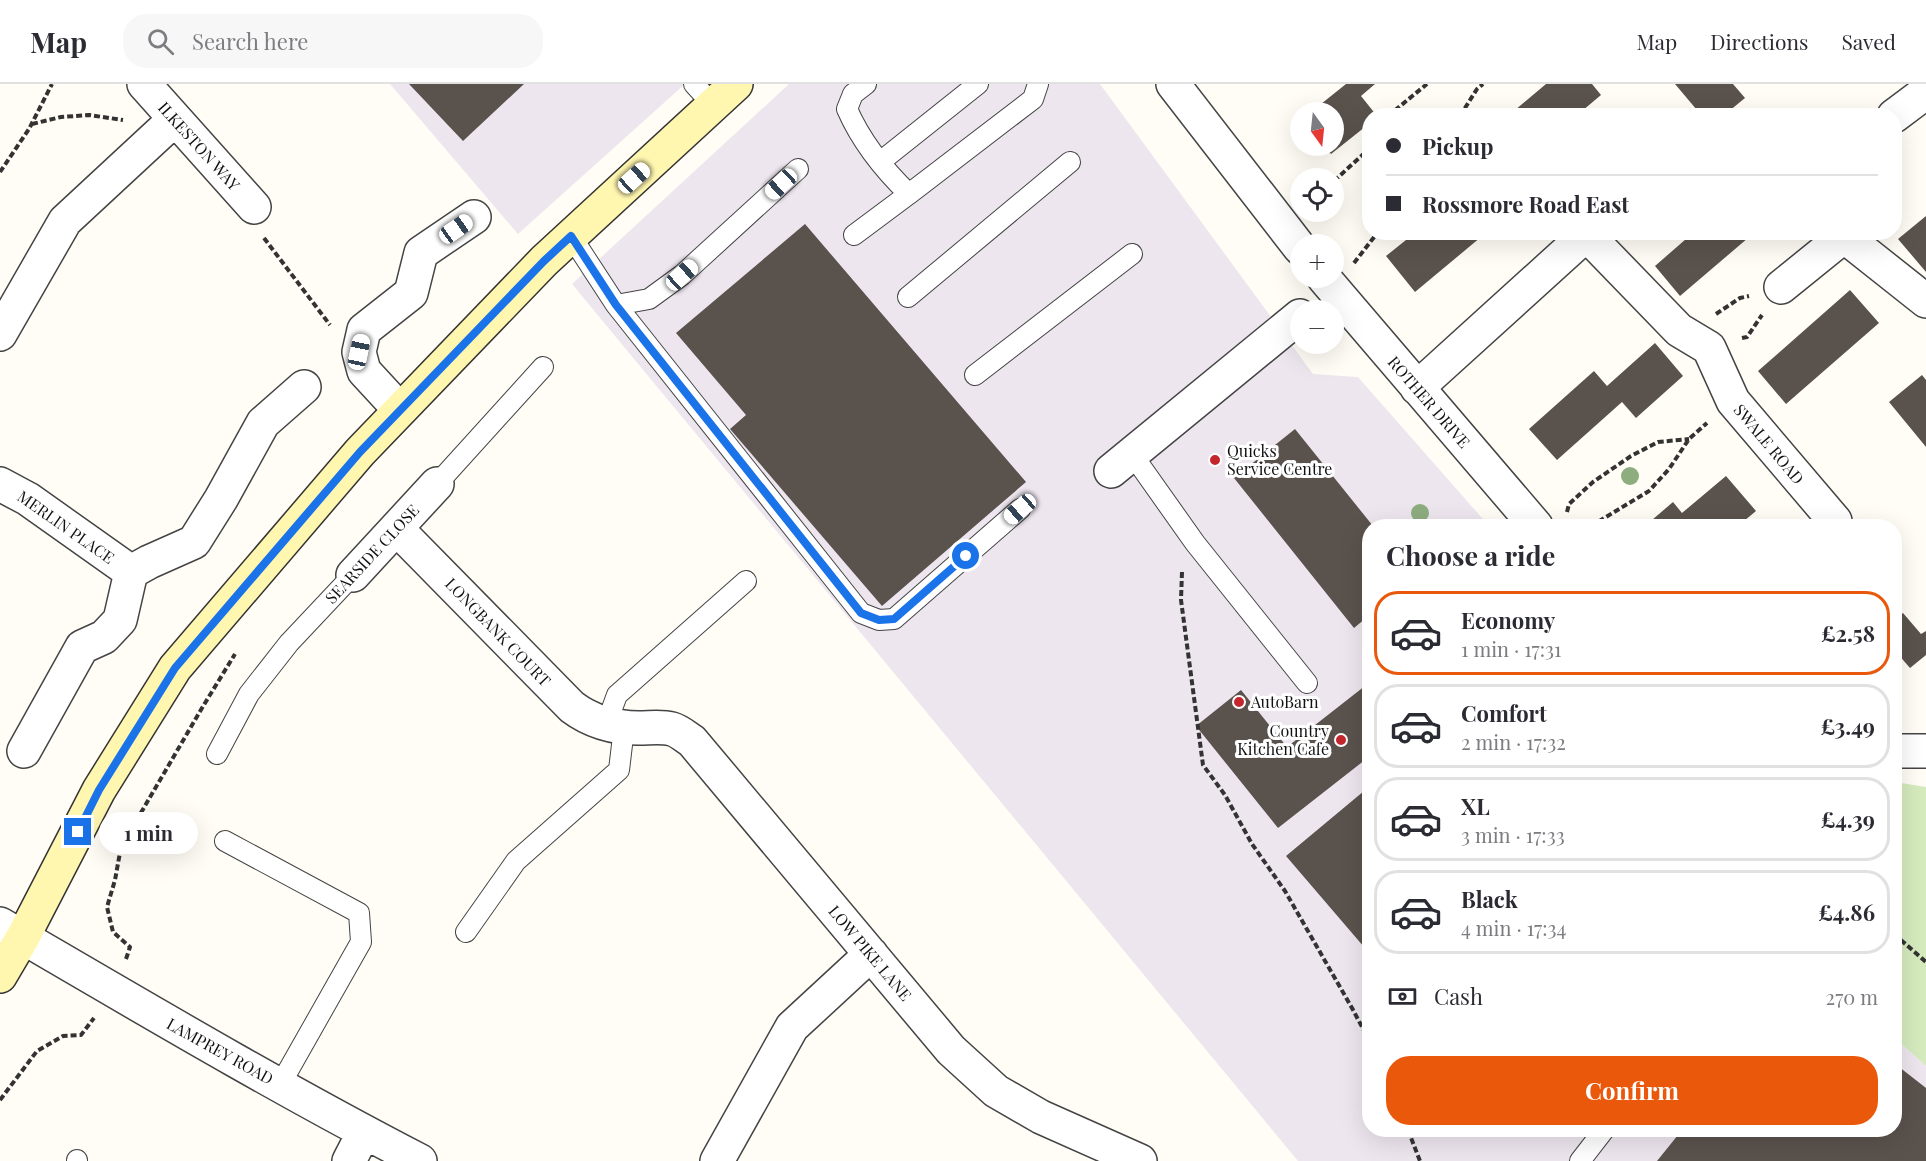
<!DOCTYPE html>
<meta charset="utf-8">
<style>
:root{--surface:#fff;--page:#f7f7f7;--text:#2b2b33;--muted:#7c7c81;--line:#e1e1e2;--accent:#ea580c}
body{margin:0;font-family:"Playfair Display",serif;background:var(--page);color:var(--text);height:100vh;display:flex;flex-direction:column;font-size:22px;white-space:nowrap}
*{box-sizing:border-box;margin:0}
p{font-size:20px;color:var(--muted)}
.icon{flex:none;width:33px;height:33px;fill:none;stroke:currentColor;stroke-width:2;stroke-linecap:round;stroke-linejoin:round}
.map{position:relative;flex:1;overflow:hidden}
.details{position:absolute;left:1362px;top:435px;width:540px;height:618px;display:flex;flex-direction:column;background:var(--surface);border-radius:24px;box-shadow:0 6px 24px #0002}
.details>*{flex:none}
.banner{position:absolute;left:1362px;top:24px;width:540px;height:132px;border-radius:24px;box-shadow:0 6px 24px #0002;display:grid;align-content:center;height:132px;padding:0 24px;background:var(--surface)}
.needle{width:39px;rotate:165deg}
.fabs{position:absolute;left:1290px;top:18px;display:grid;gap:12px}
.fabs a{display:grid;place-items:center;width:54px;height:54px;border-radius:50%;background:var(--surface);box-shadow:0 6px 24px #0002;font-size:30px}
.end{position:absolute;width:27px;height:27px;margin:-14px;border:8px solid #1a73e8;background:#fff;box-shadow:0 0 0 3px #fff}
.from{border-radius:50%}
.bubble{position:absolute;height:42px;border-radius:21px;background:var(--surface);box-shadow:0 6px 24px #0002;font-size:20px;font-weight:700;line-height:42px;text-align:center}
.car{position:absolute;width:18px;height:36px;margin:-18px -9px;border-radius:8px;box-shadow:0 0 4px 2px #0007;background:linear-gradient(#fff 24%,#345 0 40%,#fff 0 76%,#345 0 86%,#fff 0)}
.banner b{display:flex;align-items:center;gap:21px;height:57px;font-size:22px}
.banner b+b{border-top:2px solid var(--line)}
.banner i{width:15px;height:15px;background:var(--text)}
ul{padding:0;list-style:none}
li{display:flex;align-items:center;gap:18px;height:84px;margin:0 12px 9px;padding:0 12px;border:3px solid var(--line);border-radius:24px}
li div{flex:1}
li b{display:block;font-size:22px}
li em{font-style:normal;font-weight:700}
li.active{border-color:var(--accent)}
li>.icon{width:54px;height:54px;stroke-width:1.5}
h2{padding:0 24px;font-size:27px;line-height:72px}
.pay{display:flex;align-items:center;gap:15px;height:66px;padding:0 24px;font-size:22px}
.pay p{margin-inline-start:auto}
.primary-button{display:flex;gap:12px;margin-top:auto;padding:12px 24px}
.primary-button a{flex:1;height:69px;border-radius:24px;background:var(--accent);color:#fff;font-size:24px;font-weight:700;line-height:69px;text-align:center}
header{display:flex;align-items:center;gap:36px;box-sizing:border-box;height:84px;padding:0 30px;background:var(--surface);border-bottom:2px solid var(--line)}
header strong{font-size:28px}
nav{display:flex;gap:33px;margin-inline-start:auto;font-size:21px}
.search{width:420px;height:54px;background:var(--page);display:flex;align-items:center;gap:15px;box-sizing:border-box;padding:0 21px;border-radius:24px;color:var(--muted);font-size:22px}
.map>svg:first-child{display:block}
</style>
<header>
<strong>Map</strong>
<div class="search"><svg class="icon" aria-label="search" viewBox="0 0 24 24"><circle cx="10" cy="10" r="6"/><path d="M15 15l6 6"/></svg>Search here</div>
<nav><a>Map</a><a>Directions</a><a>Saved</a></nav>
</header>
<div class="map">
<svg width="1926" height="1077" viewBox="0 0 1926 1077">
<rect width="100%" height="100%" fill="#fffdf5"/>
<path fill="#eee6ef" d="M390 0H685L518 150Z
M789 0H1100L1313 290 1358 293 1489 442H1370V1046H1894L1895 954 1926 982V1077H1298L572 200Z"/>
<path fill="#d5ebbd" d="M1895 698 1926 703V982L1895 954Z"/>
<path fill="#5a524d" d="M409 0H524L463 57Z
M1346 0H1375L1361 12 1377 32H1370V39L1331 70 1324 62H1334V28H1311Z
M1546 0H1592L1601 11 1576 32H1508Z
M1675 0H1733L1745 14 1723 32H1702Z
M1926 132V188L1898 155Z
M805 140 1026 398 882 522 730 345 746 331 676 249Z
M1416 148H1487L1415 208 1386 172Z
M1694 148H1755L1680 212 1655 182Z
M1850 206 1879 239 1786 320 1758 287Z
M1655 259 1683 292 1636 334 1622 318 1557 376 1529 345 1594 287 1607 302Z
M1922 291 1926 296V363L1889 318Z
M1295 345 1373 442H1370V539L1366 534 1354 544 1234 394Z
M1726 392 1756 427 1738 442H1645L1673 418 1682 429Z
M1903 529 1921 550 1926 547V571L1910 584 1897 569 1894 571V536Z
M1370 598V672L1278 744 1196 642 1241 606 1287 663Z
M1370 702V870L1286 772Z
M1894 979 1926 1004V1077H1657L1682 1046H1894Z"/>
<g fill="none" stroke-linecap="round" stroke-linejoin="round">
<defs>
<path id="lane" d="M694 0 714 22
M880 78 978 0
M909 110 1033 15 1038 0
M854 151 909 110C884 86 861 57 847 25L853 10 866 0
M571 152 616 221 649 215 682 191 798 85
M908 213 1070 78
M616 221 861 529 879 536 894 535 1020 425
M975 291 1132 170
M1132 370 1195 459 1307 599
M437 400 543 283
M606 641 617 611 746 497
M217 670 249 610 289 559 353 491
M225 757 359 829 361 858 280 1001
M466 848 516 777 619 686 624 644
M77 1077V1076
M1580 1077 1604 1046"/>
<path id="street" d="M144 0 254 123
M1173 0 1300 164
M1894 32 1926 8
M1587 151 1679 246 1709 264 1733 317 1835 437
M1844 152 1926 217
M1324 194 1536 442
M1781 203 1844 152V148
M0 250 65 137 175 35
M1417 304 1589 148
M400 326 364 287 359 268 364 246 411 209 421 169 474 133
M1111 387 1300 232
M0 400 28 415 131 488
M397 445 572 623C592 638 613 644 639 644 650 644 661 642 672 645 679 647 686 653 692 657L951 966 996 1007 1041 1033 1140 1077
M353 491 437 400
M24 667 82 563 104 553 120 536 131 488 149 478 194 458 221 415 263 339 304 303
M1894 667H1926
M0 840C139 921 277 1003 420 1077
M349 1077 364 1048
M717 1077 792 943 871 870"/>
<path id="secondary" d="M0 892 23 853 99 706 175 584 360 368 544 177 736 0"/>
</defs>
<use href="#lane" stroke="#444" stroke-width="22"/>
<use href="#street" stroke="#444" stroke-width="36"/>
<use href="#secondary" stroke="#333" stroke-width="36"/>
<path stroke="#333" stroke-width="4" stroke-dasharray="6 3" stroke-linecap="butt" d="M1388 32 1427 0
M1460 32 1477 5 1483 0
M32 40 61 33 89 31 123 36
M0 88 29 45 52 0
M1334 97 1370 64
M264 154 330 241
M1354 179 1378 148
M1716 230 1740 214 1749 212
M1742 254 1747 253 1762 231
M1567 428 1569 420 1593 398 1631 372 1658 358 1689 355
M1591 442 1649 407 1669 385 1689 355 1707 339
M1182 488 1181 516 1203 681 1225 711 1252 760 1285 807 1352 924 1370 958
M1894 850 1926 878
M126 875 130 863 113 848 107 823 115 796 121 763 202 624 235 570
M0 1016 37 967 63 952 81 951 94 934
M1408 1046 1420 1077"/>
<use href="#lane" stroke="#fff" stroke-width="20"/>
<use href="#street" stroke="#fff" stroke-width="33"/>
<use href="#secondary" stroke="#fff6b0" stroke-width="33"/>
</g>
<g fill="#8dad7f">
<circle cx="1630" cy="392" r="9"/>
<circle cx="1420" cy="429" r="9"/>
</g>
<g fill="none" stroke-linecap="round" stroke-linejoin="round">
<path stroke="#1a73e8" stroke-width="8" d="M78 748 99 706 175 584 360 368 544 177 571 152 616 221 861 529 879 536 894 535 966 472"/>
</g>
<g fill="#c4262e" stroke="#fff" stroke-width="2">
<circle cx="1215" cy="376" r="6"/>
<circle cx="1239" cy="618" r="6"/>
<circle cx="1341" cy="656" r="6"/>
</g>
<g text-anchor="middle" stroke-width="6" stroke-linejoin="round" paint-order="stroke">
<g font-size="16" fill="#111" stroke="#fff">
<text transform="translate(199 62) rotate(48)" y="6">ILKESTON WAY</text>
<text transform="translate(1429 318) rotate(49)" y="6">ROTHER DRIVE</text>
<text transform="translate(1769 360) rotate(50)" y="6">SWALE ROAD</text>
<text transform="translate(66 443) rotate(35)" y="6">MERLIN PLACE</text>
<text transform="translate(372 470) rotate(-47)" y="6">SEARSIDE CLOSE</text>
<text transform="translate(498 548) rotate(46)" y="6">LONGBANK COURT</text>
<text transform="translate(870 869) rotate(50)" y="6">LOW PIKE LANE</text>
<text transform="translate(220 967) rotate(29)" y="6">LAMPREY ROAD</text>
</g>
<g font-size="16" fill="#111" stroke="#fff" text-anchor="start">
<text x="1227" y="373">Quicks<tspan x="1227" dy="18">Service Centre</tspan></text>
<text x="1251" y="624">AutoBarn</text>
<text x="1329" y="653" text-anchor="end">Country<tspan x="1329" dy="18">Kitchen Cafe</tspan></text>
</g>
</g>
</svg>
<div class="fabs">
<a><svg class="needle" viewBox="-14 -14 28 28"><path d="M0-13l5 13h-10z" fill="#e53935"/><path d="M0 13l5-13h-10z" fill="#7c7c81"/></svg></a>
<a><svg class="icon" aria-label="locate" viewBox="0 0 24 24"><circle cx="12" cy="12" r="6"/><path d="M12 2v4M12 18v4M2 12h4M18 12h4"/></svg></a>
<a>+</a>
<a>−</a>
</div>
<i class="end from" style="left:966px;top:472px"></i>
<i class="end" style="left:78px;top:748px"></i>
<div class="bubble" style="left:99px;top:728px;width:99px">1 min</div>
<i class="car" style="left:634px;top:94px;rotate:48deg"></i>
<i class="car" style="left:781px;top:100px;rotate:227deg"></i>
<i class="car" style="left:456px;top:145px;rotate:55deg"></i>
<i class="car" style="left:682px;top:191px;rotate:48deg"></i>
<i class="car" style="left:359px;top:268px;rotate:12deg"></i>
<i class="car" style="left:1020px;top:425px;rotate:229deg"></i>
<div class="banner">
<b><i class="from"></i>Pickup</b>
<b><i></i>Rossmore Road East</b>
</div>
<section class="details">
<h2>Choose a ride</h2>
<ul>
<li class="active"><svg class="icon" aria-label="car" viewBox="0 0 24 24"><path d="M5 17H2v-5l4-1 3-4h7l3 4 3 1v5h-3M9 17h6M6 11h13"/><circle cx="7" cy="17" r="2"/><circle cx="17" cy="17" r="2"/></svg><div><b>Economy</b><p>1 min · 17:31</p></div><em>£2.58</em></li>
<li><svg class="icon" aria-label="car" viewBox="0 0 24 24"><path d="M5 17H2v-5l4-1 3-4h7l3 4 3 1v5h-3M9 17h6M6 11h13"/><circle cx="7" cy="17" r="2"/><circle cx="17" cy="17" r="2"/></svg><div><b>Comfort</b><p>2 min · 17:32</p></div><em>£3.49</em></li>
<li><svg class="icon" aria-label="car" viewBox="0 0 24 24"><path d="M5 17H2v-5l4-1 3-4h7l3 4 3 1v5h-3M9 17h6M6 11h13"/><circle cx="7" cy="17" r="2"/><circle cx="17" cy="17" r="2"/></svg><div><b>XL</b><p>3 min · 17:33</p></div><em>£4.39</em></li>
<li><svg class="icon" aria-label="car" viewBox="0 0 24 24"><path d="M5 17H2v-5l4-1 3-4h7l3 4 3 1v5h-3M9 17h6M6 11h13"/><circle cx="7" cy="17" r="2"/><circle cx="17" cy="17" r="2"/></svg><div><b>Black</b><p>4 min · 17:34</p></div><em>£4.86</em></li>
</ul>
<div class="pay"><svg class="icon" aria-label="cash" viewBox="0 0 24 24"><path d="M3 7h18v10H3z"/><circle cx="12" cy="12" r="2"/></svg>Cash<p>270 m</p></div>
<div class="primary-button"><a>Confirm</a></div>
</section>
</div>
